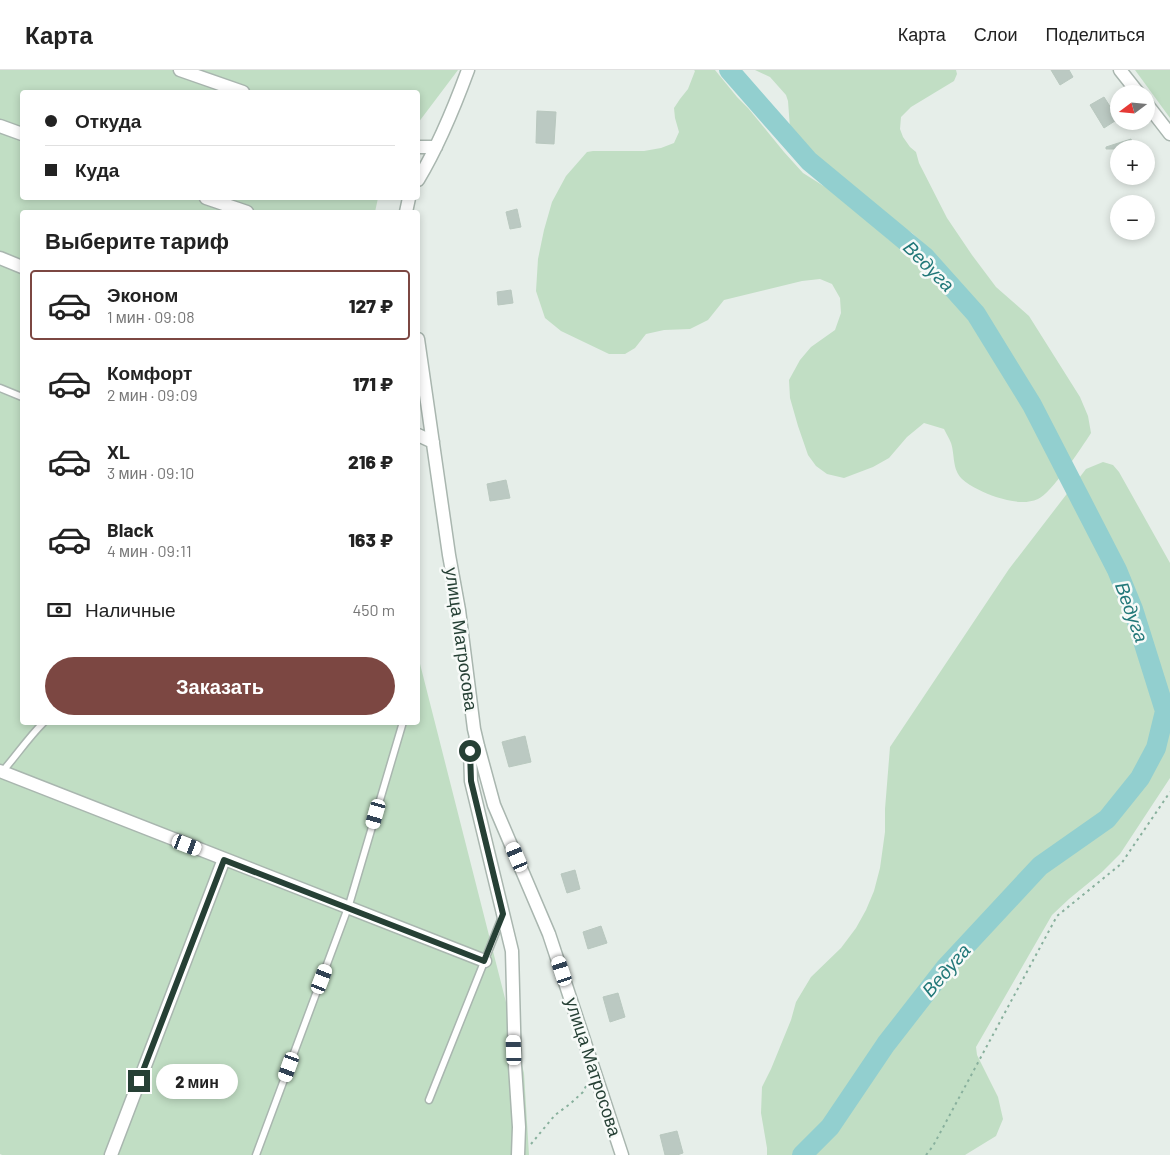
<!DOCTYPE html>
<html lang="ru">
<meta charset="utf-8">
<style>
:root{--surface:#fff;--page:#f2f2f2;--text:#222;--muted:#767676;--line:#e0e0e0;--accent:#7c4742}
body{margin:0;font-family:Barlow,sans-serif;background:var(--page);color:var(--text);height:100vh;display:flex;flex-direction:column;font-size:19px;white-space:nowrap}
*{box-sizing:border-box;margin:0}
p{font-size:16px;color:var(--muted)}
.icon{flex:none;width:28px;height:28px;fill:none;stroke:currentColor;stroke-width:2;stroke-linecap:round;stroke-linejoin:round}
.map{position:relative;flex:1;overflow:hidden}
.side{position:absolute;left:20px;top:140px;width:400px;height:515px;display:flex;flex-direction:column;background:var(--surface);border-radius:5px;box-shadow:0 2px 8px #0003}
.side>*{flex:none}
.top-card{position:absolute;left:20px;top:20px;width:400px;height:110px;border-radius:5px;box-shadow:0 2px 8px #0003;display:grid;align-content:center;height:110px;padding:0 25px;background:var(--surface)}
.needle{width:32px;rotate:254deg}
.controls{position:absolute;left:1110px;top:15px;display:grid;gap:10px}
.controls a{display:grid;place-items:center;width:45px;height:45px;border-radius:50%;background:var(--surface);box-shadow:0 2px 8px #0003;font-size:25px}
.end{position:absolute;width:22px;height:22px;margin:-11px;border:6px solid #264035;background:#fff;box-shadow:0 0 0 2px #fff}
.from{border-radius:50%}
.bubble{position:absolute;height:35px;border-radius:18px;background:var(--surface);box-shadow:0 2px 8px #0003;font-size:16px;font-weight:800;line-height:35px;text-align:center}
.car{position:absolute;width:15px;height:30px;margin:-15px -8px;border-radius:6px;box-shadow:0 0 4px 1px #0007;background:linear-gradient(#fff 24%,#345 0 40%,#fff 0 76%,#345 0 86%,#fff 0)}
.top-card b{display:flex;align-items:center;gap:18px;height:48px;font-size:19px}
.top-card b+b{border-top:1px solid var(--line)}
.top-card i{width:12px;height:12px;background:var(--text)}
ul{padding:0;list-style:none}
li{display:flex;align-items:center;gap:15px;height:70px;margin:0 10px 8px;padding:0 15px;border:2px solid transparent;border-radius:5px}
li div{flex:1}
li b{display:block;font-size:19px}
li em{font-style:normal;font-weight:800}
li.selected{border-color:var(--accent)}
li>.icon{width:45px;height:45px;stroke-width:1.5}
h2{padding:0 25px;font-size:22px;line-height:60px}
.pay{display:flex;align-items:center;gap:12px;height:55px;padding:0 25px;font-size:19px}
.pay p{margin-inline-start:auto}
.button{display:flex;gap:10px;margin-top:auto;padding:10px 25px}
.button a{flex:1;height:58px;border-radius:30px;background:var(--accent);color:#fff;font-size:20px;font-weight:800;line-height:58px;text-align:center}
header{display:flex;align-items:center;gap:30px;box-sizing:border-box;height:70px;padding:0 25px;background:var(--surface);border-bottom:1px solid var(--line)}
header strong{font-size:24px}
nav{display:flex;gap:28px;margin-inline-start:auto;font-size:18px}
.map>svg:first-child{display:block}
</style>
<header>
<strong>Карта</strong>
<nav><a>Карта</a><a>Слои</a><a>Поделиться</a></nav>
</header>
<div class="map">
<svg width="1170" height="1085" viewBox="0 0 1170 1085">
<rect width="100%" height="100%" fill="#e6eee9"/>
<path fill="#c1dec4" d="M0 0H458L418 53V22H22V128H378L375 142H22V652H418V586L524 1003 529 1085H2L0 1084Z
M694 0H715L737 27 748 38 784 82 803 103 841 127 888 169 901 177 908 184 914 187 925 181 922 172 912 163 882 144 807 80 790 58 788 31 786 25 770 7 755 0H956L957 4 954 11 911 37 901 47 900 59 903 67 910 77 916 82 919 93 947 148 972 185 996 217 1029 246 1080 327 1088 346 1091 363C1082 377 1051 424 1038 429 1024 435 1010 431 996 427 985 423 971 417 962 409 952 399 955 385 951 373 949 368 946 363 944 359L924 353 907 367 889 388 873 397 844 408 827 404 816 396 808 385 798 356 790 328 789 310 800 290 811 277 835 260 841 243 840 228 832 214 820 209 802 211 724 230 708 250 690 259 664 260 646 264 635 278 625 284H609L561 261 545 248 536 221 538 189 544 160 552 132 566 106 587 82 593 81H644L661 78 674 73 679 62 675 48 674 38 680 29 688 19 695 1Z
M1135 0H1170V48Z
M1103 392 1113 395 1119 402 1170 493V708L1120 784 1102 802 1069 829 1052 845 976 977 977 985 998 1027 1003 1049 996 1066 965 1085H767V1078L761 1043 762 1017 771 999 791 950 796 932 811 907 841 878 856 858 866 840 874 821 880 798 885 762V739L890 677 1009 499 1086 399Z"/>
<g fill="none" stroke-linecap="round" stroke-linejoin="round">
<path stroke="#92cfcf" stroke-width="20" d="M729 0 809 91 925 187 976 244 1032 335 1117 500 1133 539 1165 641 1156 678 1140 708 1107 749 1040 796 946 897 886 974 830 1057 802 1085"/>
</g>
<path fill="#bbc9c2" stroke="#b9c8bf" d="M1051 0H1069L1073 7 1060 15Z
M1104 27 1118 49 1104 58 1090 35Z
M537 41 556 42 554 74 536 73Z
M1131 69 1134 79H1106V77Z
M517 139 521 157 510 159 506 142Z
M511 220 513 233 498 235 497 222Z
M506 410 510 428 490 431 487 414Z
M525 666 531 692 509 697 502 672Z
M575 800 580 819 567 823 561 804Z
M601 856 607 873 588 879 583 862Z
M618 923 625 947 610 952 603 927Z
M677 1061 683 1083 677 1085H665L660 1065Z"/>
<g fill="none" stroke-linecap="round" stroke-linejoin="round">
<defs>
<path id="service" d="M0 318 22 327
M2 702C16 686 28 668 44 652
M429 1030 502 847
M256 1085 349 835 403 652"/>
<path id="minor" d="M180 0 243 22
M1120 0 1139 24
M1146 33 1170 64
M0 56 22 64
M418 77H436
M418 110C439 75 454 38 468 0
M206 128 247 142
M406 142 409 128
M0 188 22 197
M418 269 449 485 459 540 474 659 478 676 494 735 549 864 622 1085
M418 365 433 372
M476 668 470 681 471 711 512 881 515 996 519 1057 518 1085
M0 701 485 891
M111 1085 224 789"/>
</defs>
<use href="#service" stroke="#a9b6af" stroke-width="9"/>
<use href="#minor" stroke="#a9b6af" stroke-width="15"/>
<path stroke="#88b09d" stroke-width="2" stroke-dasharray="2.5 4" stroke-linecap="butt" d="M531 1074 555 1045 570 1034 583 1022 587 1014
M926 1085 933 1076 1057 846 1121 794 1170 722"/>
<use href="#service" stroke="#fff" stroke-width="6"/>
<use href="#minor" stroke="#fff" stroke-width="12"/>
</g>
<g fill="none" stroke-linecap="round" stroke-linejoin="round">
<path stroke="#264035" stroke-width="6" d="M139 1011 224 790 484 891 503 844 471 711 470 681"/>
</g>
<g text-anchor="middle" stroke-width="5" stroke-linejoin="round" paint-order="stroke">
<g font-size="18" fill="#264035" stroke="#f7faf8">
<text transform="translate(461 569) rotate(82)" y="6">улица Матросова</text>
<text transform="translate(593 997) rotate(72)" y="6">улица Матросова</text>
</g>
<g font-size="19" font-style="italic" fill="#227879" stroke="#f7faf8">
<text transform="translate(929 196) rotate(45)" y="7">Ведуга</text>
<text transform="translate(1132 542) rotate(70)" y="7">Ведуга</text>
<text transform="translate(946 900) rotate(-49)" y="7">Ведуга</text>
</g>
</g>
</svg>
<div class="controls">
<a><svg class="needle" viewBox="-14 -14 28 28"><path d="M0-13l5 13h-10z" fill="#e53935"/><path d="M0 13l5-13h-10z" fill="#767676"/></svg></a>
<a>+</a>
<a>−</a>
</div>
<i class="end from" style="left:470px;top:681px"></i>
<i class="end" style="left:139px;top:1011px"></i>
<div class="bubble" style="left:156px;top:994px;width:82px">2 мин</div>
<i class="car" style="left:376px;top:744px;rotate:196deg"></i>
<i class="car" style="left:187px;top:775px;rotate:111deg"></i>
<i class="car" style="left:517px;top:787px;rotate:337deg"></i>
<i class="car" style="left:562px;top:901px;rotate:342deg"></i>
<i class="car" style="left:322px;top:909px;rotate:21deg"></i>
<i class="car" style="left:514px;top:980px;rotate:358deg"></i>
<i class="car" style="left:289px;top:997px;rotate:200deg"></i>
<div class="top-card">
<b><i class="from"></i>Откуда</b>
<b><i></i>Куда</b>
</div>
<section class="side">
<h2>Выберите тариф</h2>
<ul>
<li class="selected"><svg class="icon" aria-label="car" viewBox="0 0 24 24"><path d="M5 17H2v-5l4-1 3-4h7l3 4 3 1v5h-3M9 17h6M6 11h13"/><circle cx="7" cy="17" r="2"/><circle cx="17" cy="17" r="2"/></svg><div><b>Эконом</b><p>1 мин · 09:08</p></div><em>127 ₽</em></li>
<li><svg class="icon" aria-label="car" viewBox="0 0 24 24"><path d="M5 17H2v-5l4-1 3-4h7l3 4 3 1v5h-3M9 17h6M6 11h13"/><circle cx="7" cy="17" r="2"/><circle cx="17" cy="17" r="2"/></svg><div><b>Комфорт</b><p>2 мин · 09:09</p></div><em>171 ₽</em></li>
<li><svg class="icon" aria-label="car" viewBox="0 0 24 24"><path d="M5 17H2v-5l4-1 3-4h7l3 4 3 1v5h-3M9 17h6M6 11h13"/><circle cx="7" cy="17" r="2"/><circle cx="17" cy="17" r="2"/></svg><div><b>XL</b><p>3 мин · 09:10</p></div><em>216 ₽</em></li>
<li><svg class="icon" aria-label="car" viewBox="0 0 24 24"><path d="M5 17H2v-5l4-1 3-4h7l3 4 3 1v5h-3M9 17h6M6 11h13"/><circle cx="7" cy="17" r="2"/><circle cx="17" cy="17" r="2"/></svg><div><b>Black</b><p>4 мин · 09:11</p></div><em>163 ₽</em></li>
</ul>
<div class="pay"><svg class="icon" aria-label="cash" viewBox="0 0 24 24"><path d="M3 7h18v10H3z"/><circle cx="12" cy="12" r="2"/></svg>Наличные<p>450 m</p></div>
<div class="button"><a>Заказать</a></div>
</section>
</div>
